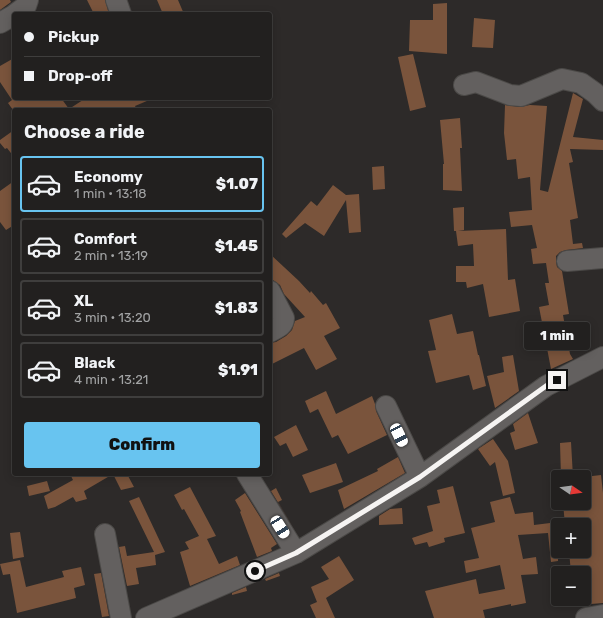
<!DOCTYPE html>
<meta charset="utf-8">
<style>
:root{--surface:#22201f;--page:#2e2d2c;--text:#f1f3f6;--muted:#a2a3a4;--line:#3f3e3d;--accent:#68c4f0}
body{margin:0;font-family:Rubik,sans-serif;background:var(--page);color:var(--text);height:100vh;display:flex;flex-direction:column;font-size:15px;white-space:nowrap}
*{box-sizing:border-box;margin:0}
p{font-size:13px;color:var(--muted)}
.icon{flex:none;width:22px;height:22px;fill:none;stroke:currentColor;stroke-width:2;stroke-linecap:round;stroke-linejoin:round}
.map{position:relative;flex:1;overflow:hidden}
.sheet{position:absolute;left:12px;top:108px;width:260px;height:368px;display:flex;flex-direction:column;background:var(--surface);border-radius:4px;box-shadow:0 2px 10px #0003,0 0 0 1px var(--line)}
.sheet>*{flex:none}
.top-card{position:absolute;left:12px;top:12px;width:260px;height:88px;border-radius:4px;box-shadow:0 2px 10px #0003,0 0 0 1px var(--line);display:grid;align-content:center;height:88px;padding:0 12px;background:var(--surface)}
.needle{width:26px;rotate:103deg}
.fabs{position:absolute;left:551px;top:470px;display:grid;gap:8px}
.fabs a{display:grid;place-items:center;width:40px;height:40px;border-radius:4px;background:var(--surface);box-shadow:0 2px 10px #0003,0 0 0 1px var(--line);font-size:20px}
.end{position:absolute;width:18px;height:18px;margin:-9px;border:5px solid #f6f4f3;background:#111;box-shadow:0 0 0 2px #111}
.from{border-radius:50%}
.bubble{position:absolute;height:28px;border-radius:4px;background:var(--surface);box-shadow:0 2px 10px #0003,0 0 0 1px var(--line);font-size:13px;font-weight:800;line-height:28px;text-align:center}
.car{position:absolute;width:12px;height:24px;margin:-12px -6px;border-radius:5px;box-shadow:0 0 3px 1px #0007;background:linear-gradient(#fff 24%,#345 0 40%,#fff 0 76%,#345 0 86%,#fff 0)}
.top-card b{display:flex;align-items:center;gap:14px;height:38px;font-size:15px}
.top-card b+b{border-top:1px solid var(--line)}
.top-card i{width:10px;height:10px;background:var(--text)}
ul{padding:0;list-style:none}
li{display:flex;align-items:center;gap:12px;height:56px;margin:0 8px 6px;padding:0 4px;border:2px solid var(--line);border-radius:4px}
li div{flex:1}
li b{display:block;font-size:15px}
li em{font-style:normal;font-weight:800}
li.on{border-color:var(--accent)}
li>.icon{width:36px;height:36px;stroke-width:1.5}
h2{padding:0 12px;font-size:18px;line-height:48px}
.cta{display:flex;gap:8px;margin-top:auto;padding:8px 12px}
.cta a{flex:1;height:46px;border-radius:4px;background:var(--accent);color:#111;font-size:16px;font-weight:800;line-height:46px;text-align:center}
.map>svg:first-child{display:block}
</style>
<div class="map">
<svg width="603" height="618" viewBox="0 0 603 618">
<rect width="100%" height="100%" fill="#2d2a29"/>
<path fill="#7a543c" d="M0 0H10L11 2 0 10Z
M87 0H105L109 14H94Z
M157 0H178L184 14H163Z
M447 3V54L409 51 410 20H433V4Z
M474 18 495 20 493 48 472 47Z
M413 54 426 107 410 111 398 57Z
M14 58V99L61 98 69 109 86 98H154L135 106 137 110H13L8 103 12 100 0 82V66Z
M573 93 583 99 573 137 603 140V150L570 149 573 162 569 163 578 218 570 220 573 244 582 243 583 248 566 250 560 252 556 256V262L557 267 562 271 569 314 563 315 570 354 573 359 551 369 539 307 549 305 545 283H549L546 263 533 264 531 249 537 248 532 225 511 227 509 212 532 210 530 177 518 179 516 159 507 160 504 133 505 105 520 107 530 105 547 106 540 190 548 192Z
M460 118 462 148H460L462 191 443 190V164H444L440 120Z
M14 130V157L7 148 5 149 0 143V140Z
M384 166 385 189 373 190 372 167Z
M14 181V225L6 230 0 222V191Z
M333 185 346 195 359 194 361 232 349 233 346 200 324 236 305 223 286 238 282 234 311 201 317 206Z
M464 207V230L458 231 506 229 508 280 515 279 520 311 489 317 483 284 467 288 466 282H456V266H474L473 244 458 246 456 231H454L453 208Z
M270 254 299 281 310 293 311 291 323 305 326 303 340 328 324 336 337 359 316 370 304 348 270 365V343L276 342 286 336 292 330 295 321 305 317 284 294 280 285 270 278Z
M452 314 457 334 473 331 478 355H479L486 386 473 390 469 375 436 383 428 351 436 350 429 320Z
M513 355 519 391 495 408 487 376 504 372 502 357Z
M326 391 336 414 372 396 375 404 376 411 387 435 348 454 338 435 332 438 318 409 310 413 305 401Z
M528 413 538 443 515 450 510 433 515 431 513 424Z
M296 425 308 450 293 457 286 443 280 446 274 437Z
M493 439 508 461 515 493 503 496 495 462 490 466 478 449Z
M571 442 573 477H561L560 443Z
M398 457 405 473 344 509 338 490 378 471 377 469Z
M336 463 343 482 310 493 302 475Z
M70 474H127L134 487 121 490 113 474 84 491 87 499 76 502 73 497 55 507 48 509 44 496 73 480Z
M601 475 603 493V603L591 604 590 602 584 603V573H571L569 551H586L584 525H565L563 503H584V477Z
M47 481 50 491 29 496 27 486Z
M453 486 465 533 444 538 445 542 429 547 427 542 415 545 412 538 433 531 427 506 440 503 437 490Z
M190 487 216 536 207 539 219 564 237 556 240 565 190 586 180 552 189 549 185 542 199 536 184 509 182 510 174 495Z
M276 488 282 500 278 502 295 530 271 491Z
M245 493 277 544 271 548 272 551 257 557 240 512 241 511 235 500Z
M139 497 165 552 155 555 156 565 136 568 139 584 127 586 119 547 125 546 127 556 154 552 129 501Z
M510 497 515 514 533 512 534 525 558 522V561L551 562 548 533 518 535 523 559 536 557 538 574 521 575 526 603 511 606V604L483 610 485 618H434L425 591 476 579 479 594 505 589 500 565 466 573 464 561 479 558 471 528 495 522 490 502Z
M402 508 403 524 379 525V516L390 509Z
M20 532 24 557 13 559 10 533Z
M339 556 354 580 326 598 335 618H316L310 605 317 602 311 587 329 579 321 567Z
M20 560 26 587 64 577 62 571 81 567 85 585 74 588 76 598 17 613 10 574 3 575 0 564Z
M101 573 109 616 102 617 94 574Z
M279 573 280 576 266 581 265 579Z
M246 587 247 591 232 595V593Z"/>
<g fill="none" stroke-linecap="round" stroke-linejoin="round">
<defs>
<path id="minor" d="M116 0 121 14
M15 14 26 6 28 0
M0 23 14 15
M464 85 476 82 510 95 521 96 562 79 581 83 595 93 603 101
M567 261 603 258
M270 291 284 318C284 326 277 328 270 332
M386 406 420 477
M247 474 296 553
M105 534 121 618
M146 618 296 553 420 477 546 386 603 357
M586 618 603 615"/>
</defs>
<use href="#minor" stroke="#4b4947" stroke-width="22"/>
<use href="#minor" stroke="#63605f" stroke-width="20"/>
</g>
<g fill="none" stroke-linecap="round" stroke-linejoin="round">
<path stroke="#f6f4f3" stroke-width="5" d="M255 571 296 553 420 477 546 386 557 380"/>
</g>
</svg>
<div class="fabs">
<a><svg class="needle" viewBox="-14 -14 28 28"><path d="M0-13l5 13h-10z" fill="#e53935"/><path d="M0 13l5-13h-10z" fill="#a2a3a4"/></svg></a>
<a>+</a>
<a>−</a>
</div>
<i class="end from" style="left:255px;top:571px"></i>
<i class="end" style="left:557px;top:380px"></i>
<div class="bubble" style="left:524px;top:322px;width:66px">1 min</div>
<i class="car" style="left:399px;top:435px;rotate:154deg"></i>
<i class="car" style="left:280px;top:527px;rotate:148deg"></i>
<div class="top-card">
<b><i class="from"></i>Pickup</b>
<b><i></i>Drop-off</b>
</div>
<section class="sheet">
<h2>Choose a ride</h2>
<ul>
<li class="on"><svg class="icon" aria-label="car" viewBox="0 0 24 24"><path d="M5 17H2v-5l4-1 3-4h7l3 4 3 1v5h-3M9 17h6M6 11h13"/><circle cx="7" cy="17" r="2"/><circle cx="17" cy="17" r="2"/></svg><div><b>Economy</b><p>1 min · 13:18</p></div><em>$1.07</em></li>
<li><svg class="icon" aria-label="car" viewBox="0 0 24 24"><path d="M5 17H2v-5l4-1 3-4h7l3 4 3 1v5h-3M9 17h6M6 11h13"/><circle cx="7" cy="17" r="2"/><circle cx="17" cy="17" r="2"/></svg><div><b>Comfort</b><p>2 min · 13:19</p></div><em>$1.45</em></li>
<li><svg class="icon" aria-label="car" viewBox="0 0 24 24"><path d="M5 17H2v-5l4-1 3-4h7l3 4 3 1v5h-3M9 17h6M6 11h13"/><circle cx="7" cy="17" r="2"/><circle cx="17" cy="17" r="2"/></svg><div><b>XL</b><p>3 min · 13:20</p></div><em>$1.83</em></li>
<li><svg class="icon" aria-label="car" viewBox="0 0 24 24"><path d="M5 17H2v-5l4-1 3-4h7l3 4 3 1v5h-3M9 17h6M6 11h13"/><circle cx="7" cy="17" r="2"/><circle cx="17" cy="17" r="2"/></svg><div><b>Black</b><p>4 min · 13:21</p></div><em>$1.91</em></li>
</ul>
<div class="cta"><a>Confirm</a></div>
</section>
</div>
